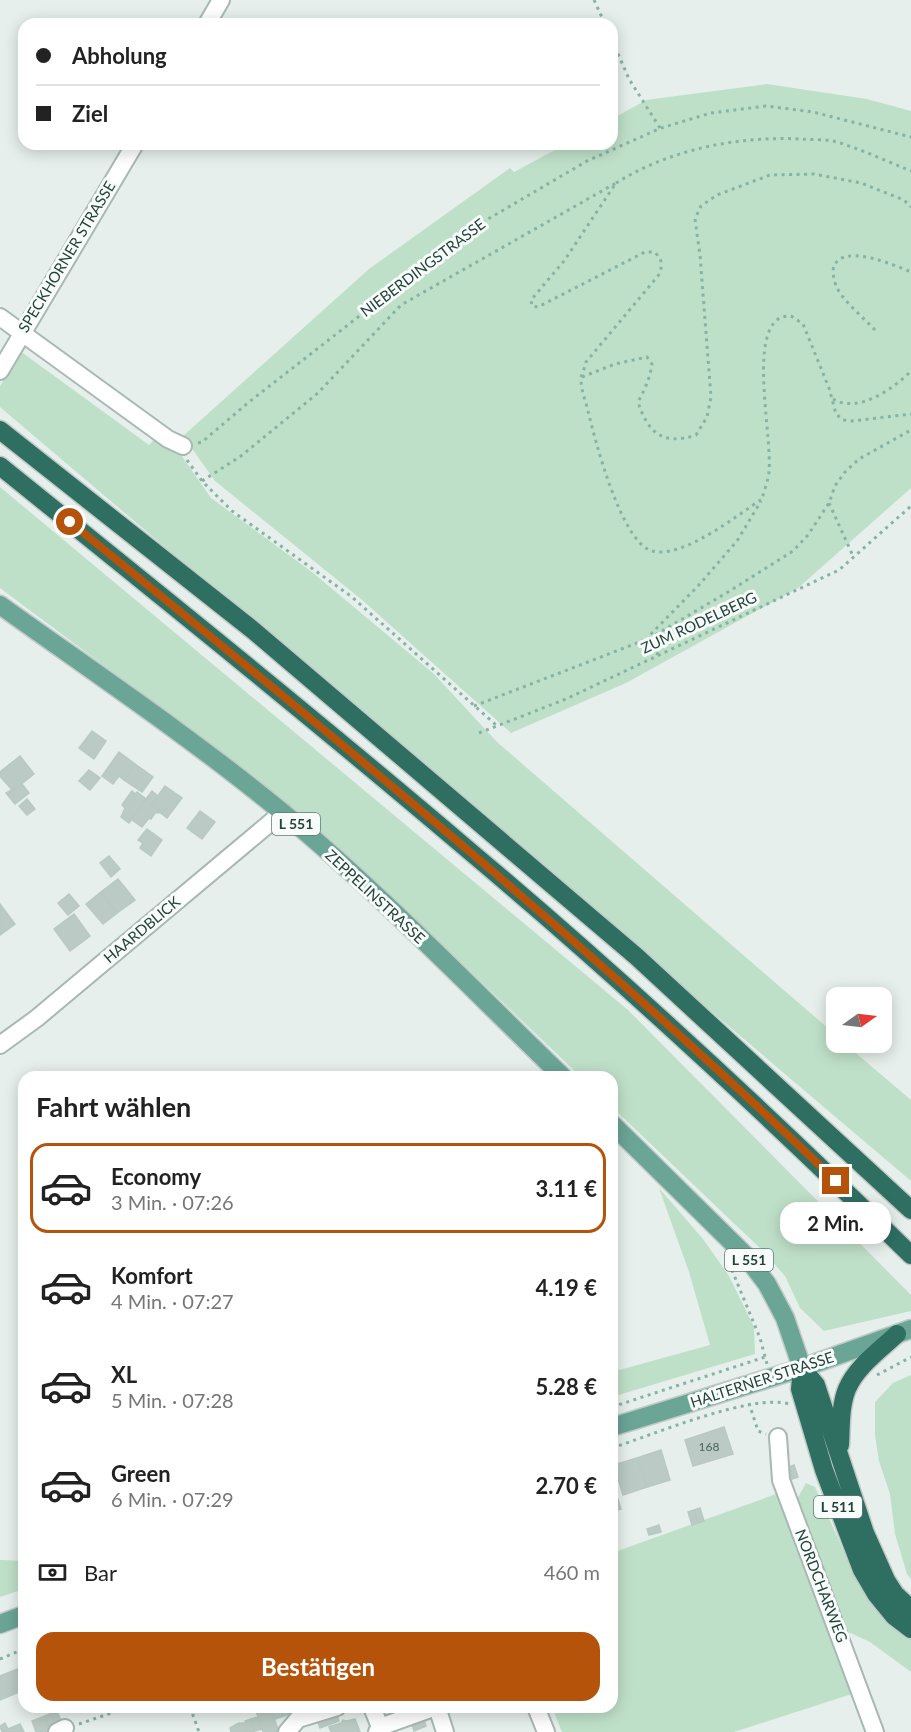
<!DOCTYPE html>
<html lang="de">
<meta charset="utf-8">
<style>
:root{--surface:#fff;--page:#f2f2f2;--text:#222;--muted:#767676;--line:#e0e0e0;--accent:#b45309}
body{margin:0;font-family:Lato,sans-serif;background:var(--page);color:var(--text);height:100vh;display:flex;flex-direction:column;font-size:22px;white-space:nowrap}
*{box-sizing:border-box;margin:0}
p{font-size:20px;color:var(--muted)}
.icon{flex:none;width:33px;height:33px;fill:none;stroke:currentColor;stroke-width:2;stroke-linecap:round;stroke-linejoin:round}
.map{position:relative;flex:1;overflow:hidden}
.side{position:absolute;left:18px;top:1071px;width:600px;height:642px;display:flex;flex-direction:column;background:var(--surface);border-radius:18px;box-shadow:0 3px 15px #0003}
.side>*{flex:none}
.hud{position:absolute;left:18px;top:18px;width:600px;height:132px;border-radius:18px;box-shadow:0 3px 15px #0003;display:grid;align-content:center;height:132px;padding:0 18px;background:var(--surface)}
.needle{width:39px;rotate:76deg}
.tools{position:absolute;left:826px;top:987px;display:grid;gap:12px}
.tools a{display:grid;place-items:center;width:66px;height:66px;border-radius:12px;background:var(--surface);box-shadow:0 3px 15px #0003;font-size:30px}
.end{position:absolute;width:27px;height:27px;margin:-14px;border:8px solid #b45309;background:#fff;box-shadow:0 0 0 3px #fff}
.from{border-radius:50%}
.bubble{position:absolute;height:42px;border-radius:18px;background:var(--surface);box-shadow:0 3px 15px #0003;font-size:20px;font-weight:700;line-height:42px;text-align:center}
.hud b{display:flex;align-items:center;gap:21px;height:57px;font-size:22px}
.hud b+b{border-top:2px solid var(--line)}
.hud i{width:15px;height:15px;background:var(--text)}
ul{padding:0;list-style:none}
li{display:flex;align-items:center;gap:18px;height:90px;margin:0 12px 9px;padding:0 6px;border:3px solid transparent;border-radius:18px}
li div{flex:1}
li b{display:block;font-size:22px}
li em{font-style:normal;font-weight:700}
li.active{border-color:var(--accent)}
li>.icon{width:54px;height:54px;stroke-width:1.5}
h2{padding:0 18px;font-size:27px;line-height:72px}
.pay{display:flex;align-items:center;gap:15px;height:66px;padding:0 18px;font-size:22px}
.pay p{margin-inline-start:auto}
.cta{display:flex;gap:12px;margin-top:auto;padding:12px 18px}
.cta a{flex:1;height:69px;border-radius:18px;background:var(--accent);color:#fff;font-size:24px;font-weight:700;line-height:69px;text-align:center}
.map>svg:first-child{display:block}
</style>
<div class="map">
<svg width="911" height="1732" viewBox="0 0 911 1732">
<rect width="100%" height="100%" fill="#e6efeb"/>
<path fill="#bfe0c8" d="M767 84 867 99 911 111V488L798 588 626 683 511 733 361 599 215 481 183 436 369 269 510 168 514 172 566 144H612V119L646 100Z
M20 351 149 445 156 437 179 452 211 498 312 572 434 674 497 742 837 1036V1042L844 1043 911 1100V1181L0 407V386Z
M0 487 628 1010 911 1295V1311L824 1331 800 1308 785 1276 762 1250 612 1107V1077H581L389 894 265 786 0 588Z
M659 1188 703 1239 729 1276 754 1327 755 1354 612 1397V1372L710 1345 689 1272Z
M911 1375V1579L907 1574 895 1534 890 1494 879 1461 875 1435V1402L893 1383Z
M806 1483 815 1487 853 1572 905 1635 911 1639V1672L870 1642 846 1631 835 1636 855 1693 734 1732H562L552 1707H612V1553L779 1493 796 1501Z
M0 1560 24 1561V1589L0 1597Z"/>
<path fill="#bbcac4" stroke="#b8c9c2" stroke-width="1.5" d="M92 731 106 741 94 759 79 748Z
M119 752 135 764 124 780 119 776 113 784 102 776Z
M20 756 34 774 13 791 0 776V772Z
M135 764 153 777 142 792 124 780Z
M89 770 100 778 90 790 79 781Z
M22 784 29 793 15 804 6 793Z
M165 786 182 798 167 818 151 805Z
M132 791 135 794 137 792 146 799 129 823 121 817 125 808 122 805Z
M152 791 158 796 151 805 161 812 155 813 151 819 149 818 142 827 131 819Z
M27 799 35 809 27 815 19 806Z
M200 811 215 822 202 839 187 828Z
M147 829 162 840 151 856 140 848 143 843 138 840Z
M109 856 120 869 111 877 100 863Z
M118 879 135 900 117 913 101 892Z
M101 892 117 913 103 924 86 904Z
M69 894 79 906 68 915 58 903Z
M0 904 15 924 0 935Z
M74 914 90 936 70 951 54 929Z
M724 1427 733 1454 693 1466 685 1440Z
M661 1450 670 1480 647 1487 637 1458Z
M637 1458 647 1487 623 1495 614 1465Z
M794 1465 798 1477 792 1479 787 1468Z
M615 1490 621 1509 614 1511 612 1491Z
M700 1508 704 1521 698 1523 694 1510Z
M694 1510 698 1523 692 1525 688 1512Z
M659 1525 661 1532 649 1535 647 1529Z
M20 1668 24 1678V1690L0 1700V1676Z
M259 1707H270L279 1732H263L255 1708Z
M270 1707H288L290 1714 275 1719Z
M57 1711 62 1723 50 1728 45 1716Z
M337 1715 339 1721 320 1728 318 1722Z
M45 1716 51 1732H36L32 1721Z
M258 1717 262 1729 255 1731 251 1719Z
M251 1719 255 1731 248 1732 245 1721Z
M355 1719 360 1732H331L329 1727 341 1723 343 1720 347 1721Z
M424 1720 426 1726 414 1731 412 1724Z
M5 1723 8 1729 20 1724 24 1732H2L0 1726Z
M239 1723H245L248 1732H231L230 1728Z"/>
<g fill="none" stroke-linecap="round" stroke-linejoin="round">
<defs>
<path id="minor" d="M207 24 221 0
M0 317 168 439 183 446
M0 371 135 144
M0 1045 37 1018 283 812
M778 1437 781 1480 875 1732
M372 1707 380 1727
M437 1707 445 1732
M536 1707 546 1732
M57 1732 65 1728
M287 1732 298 1719 337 1707
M377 1732 380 1727 436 1707"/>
<path id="major" d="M0 605C95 673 192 738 282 812 381 894 471 988 563 1077
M612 1124 745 1255 767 1284 785 1318 802 1368
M612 1427 802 1368 911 1329
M0 1624 24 1615"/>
<path id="highway" d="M0 430 254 631 637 957 911 1210
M0 466C159 594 318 722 473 854 624 981 770 1117 911 1255
M802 1368 800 1389 824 1470 862 1570 876 1594 894 1616 911 1629
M802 1368 816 1385 865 1533 886 1580 895 1594 911 1609
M840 1445C841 1427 840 1406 847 1389 856 1367 880 1350 897 1334"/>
</defs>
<use href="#minor" stroke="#a8b8b2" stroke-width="20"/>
<use href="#major" stroke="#c2cac8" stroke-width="21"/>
<use href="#highway" stroke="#c2cac8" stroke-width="21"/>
<path stroke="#86b3a5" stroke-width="3" stroke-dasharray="3 4.5" stroke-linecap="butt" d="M594 0 605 24
M612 40 629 79 660 128
M616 183C671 149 737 136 801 139 811 140 823 139 833 141 859 148 886 161 911 171
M875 330C863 317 846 304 837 288 834 282 832 271 834 266 844 243 894 265 911 272
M582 377 615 364 647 357 652 364C650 378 645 389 638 402 648 433 663 446 696 435L707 417 711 397 700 255 695 219 701 206 717 195 770 175 814 174 861 183 904 200 911 207
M833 399C858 414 893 389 911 371
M198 443 202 442 249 402 471 229 587 161 661 128 711 113 766 106 813 112 911 137
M187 460 202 481 232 511 352 597 496 725
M202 481 241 456 318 393 401 305 616 183 564 261 531 300 532 306 538 307 645 252H654C663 259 663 267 658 276L586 362C585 368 581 374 581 380 581 390 586 402 588 411 595 440 621 542 652 551 683 559 736 516 762 499 764 491 768 481 769 472 772 437 752 349 774 323 779 317 784 316 791 316L803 324 829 388 836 414 843 420 852 421 911 414
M829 503 853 556
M658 655 650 635 698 586 737 541 761 501
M474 706 650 638 728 592 793 551 808 535 829 503 835 486 844 473 859 459 911 430
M479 733 566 699 839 570 911 506
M729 1263 760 1338 767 1364
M877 1375 911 1357
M749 1403 758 1431 766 1434
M612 1407 765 1357
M612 1448C652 1435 752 1393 789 1404
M0 1659 24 1649
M190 1707 199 1732
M79 1724 129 1707"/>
<use href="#minor" stroke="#fff" stroke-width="16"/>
<use href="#major" stroke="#6aa596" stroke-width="18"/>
<use href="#highway" stroke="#2f6f62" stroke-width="18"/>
</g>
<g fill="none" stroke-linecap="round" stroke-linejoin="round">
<path stroke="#b45309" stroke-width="8" d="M70 522C331 734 593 947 836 1181"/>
</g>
<g text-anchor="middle" stroke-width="6" stroke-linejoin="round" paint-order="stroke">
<g font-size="12" fill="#4a645c">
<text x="709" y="1451">168</text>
</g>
<g fill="#f7fbf9" stroke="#637a73" stroke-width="1.5">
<rect x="272" y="813" width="48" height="22" rx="4.5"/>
<rect x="725" y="1249" width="48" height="22" rx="4.5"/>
<rect x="814" y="1496" width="48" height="22" rx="4.5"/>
</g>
<g font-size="14" font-weight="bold" fill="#24423a">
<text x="296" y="829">L 551</text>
<text x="749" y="1265">L 551</text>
<text x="838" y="1512">L 511</text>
</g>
<g font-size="15" fill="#24423a" stroke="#f7fbf9">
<text transform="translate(67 257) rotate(-59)" y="5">SPECKHORNER STRASSE</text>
<text transform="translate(423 268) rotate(-37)" y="5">NIEBERDINGSTRASSE</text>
<text transform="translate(699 623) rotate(-25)" y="5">ZUM RODELBERG</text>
<text transform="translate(375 897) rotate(43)" y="5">ZEPPELINSTRASSE</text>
<text transform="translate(142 930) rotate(-40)" y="5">HAARDBLICK</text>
<text transform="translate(762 1380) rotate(-18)" y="5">HALTERNER STRASSE</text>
<text transform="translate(821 1586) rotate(69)" y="5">NORDCHARWEG</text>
</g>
</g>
</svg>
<div class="tools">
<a><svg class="needle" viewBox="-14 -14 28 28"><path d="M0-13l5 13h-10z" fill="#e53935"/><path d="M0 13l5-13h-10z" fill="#767676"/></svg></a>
</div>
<i class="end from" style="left:70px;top:522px"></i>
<i class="end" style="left:836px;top:1181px"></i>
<div class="bubble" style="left:780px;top:1202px;width:111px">2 Min.</div>
<div class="hud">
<b><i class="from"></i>Abholung</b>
<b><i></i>Ziel</b>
</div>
<section class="side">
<h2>Fahrt wählen</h2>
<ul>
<li class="active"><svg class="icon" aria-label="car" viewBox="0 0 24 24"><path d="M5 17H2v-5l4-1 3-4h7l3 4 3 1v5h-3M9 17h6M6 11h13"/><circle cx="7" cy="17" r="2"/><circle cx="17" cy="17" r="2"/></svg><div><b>Economy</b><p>3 Min. · 07:26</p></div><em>3.11 €</em></li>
<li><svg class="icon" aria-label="car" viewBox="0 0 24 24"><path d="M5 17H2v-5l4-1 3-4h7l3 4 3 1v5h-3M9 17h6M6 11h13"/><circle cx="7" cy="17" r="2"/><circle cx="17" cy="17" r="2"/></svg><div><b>Komfort</b><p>4 Min. · 07:27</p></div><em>4.19 €</em></li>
<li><svg class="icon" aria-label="car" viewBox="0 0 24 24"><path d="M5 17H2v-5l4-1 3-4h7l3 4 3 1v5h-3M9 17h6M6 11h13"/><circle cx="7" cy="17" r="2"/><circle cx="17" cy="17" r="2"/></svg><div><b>XL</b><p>5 Min. · 07:28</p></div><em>5.28 €</em></li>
<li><svg class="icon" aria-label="car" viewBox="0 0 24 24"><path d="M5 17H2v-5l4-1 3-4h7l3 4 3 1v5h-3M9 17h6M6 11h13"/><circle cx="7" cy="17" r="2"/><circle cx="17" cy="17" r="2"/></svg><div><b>Green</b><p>6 Min. · 07:29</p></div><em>2.70 €</em></li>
</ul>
<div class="pay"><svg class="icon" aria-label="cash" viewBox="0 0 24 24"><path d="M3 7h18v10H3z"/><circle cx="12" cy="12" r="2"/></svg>Bar<p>460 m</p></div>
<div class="cta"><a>Bestätigen</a></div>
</section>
</div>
